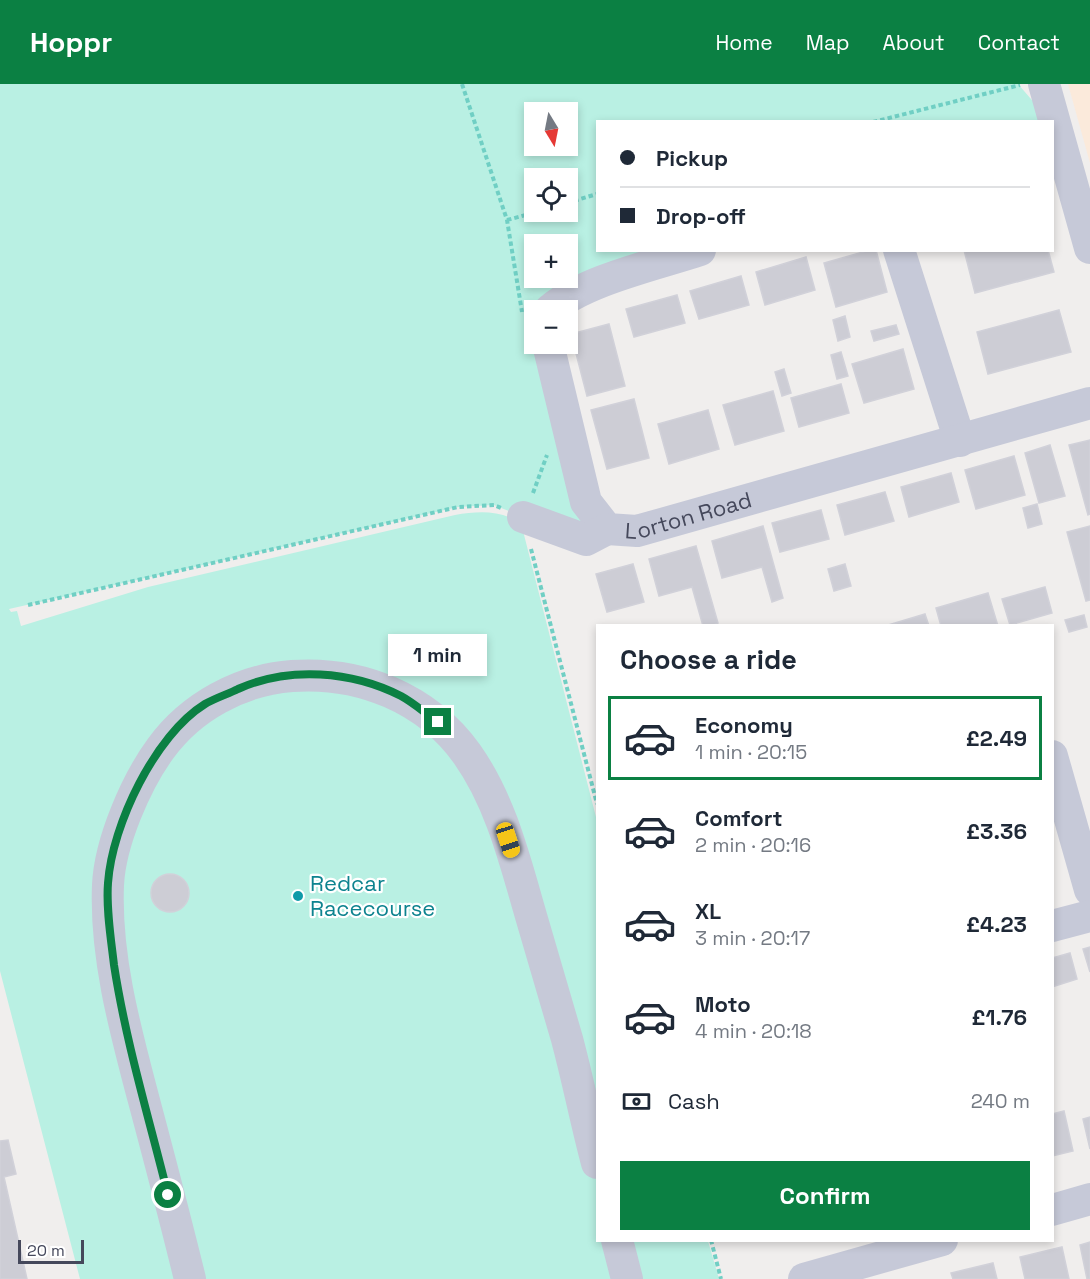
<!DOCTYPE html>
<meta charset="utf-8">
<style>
:root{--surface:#fff;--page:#f2f2f3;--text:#1f2937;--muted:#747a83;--line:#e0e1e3;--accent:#0b8043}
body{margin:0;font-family:"Space Grotesk",sans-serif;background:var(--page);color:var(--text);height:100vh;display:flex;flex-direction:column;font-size:22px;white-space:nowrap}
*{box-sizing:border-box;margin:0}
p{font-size:20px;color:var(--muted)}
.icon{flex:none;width:33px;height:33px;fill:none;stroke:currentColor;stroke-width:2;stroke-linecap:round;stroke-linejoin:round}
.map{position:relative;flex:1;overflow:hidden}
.drawer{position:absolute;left:596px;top:540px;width:458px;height:618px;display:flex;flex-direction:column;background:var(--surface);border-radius:0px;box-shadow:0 3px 9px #0003}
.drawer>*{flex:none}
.banner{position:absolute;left:596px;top:36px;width:458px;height:132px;border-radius:0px;box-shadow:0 3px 9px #0003;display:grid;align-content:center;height:132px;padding:0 24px;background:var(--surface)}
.needle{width:39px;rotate:170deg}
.tools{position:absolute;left:524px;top:18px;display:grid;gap:12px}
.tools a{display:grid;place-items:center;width:54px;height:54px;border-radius:0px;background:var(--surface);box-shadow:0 3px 9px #0003;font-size:30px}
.scale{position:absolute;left:18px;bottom:15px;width:66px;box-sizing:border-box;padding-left:6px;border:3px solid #45485b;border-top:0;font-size:16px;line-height:21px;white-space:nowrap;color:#45485b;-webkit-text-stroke:4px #fff;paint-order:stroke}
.end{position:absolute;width:27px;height:27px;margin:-14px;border:8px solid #0b8043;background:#fff;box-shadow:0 0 0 3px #fff}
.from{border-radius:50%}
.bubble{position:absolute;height:42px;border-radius:0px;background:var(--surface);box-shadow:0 3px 9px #0003;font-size:20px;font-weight:700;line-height:42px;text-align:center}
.car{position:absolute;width:18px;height:36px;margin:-18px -9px;border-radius:8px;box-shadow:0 0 4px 2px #0007;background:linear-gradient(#f5c518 24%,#345 0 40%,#f5c518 0 76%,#345 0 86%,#f5c518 0)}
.banner b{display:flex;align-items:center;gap:21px;height:57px;font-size:22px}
.banner b+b{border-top:2px solid var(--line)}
.banner i{width:15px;height:15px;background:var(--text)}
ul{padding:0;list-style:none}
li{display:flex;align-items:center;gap:18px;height:84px;margin:0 12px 9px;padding:0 12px;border:3px solid transparent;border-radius:0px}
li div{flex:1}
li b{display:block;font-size:22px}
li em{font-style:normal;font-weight:700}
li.selected{border-color:var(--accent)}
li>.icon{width:54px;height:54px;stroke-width:1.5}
h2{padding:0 24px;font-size:27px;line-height:72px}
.pay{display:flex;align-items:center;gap:15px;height:66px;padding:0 24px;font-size:22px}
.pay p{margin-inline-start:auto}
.cta{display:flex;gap:12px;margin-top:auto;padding:12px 24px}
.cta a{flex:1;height:69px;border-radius:0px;background:var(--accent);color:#fff;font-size:24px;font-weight:700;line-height:69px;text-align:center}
header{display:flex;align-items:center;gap:36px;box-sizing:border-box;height:84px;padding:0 30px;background:var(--accent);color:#fff}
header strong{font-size:28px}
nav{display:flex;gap:33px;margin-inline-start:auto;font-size:21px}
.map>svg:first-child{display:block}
</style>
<header>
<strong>Hoppr</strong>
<nav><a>Home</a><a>Map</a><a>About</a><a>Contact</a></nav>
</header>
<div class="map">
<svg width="1090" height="1195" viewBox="0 0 1090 1195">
<rect width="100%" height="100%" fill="#f0eeed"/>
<path fill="#fbeadb" d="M1068 0H1090V79Z"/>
<path fill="#b9f0e3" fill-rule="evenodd" d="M0 0H1018L1050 37 597 38V166L700 167 550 226H534V260L607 445 523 433 494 421 458 423 9 525 11 528 17 527 21 542 148 503 455 431C479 427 500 426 521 439L597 737V1156L708 1157 719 1195H80L0 887ZM534 28H567V62H534ZM534 94H567V128H534ZM534 160H567V194H534Z"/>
<path fill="#cdcdd5" stroke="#d1d1d9" stroke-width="1.5" d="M870 166H876L887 208 836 223 824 179Z
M964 166H1048L1054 188 975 209Z
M806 173 815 206 765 221 756 188Z
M741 192 749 221 699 235 690 207Z
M677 211 685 239 634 253 626 225Z
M1059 226 1071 268 988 290 977 248Z
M845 232 850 253 838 257 833 236Z
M609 240 625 302 587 312 571 250Z
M896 241 899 250 874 257 871 247Z
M903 265 914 305 864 319 852 280Z
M841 268 848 292 837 295 831 271Z
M784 285 791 309 782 312 775 288Z
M841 300 849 329 799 343 791 314Z
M773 307 784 347 735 361 723 321Z
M634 315 649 374 607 385 591 326Z
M708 326 719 365 669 380 658 340Z
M1090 356V430L1088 431 1069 361Z
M1050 361 1065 412 1039 419 1025 369Z
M1014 372 1025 411 976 425 965 386Z
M951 389 959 418 909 433 901 403Z
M885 408 894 437 845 451 837 421Z
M1037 420 1042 440 1028 444 1023 424Z
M821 426 829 455 780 468 772 439Z
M763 442 783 514 772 518 762 483 722 494 712 457Z
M1090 442V516L1086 517 1067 448Z
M696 462 718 539 711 542H703L692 503 659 512 649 475Z
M633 480 644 518 607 528 596 490Z
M845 480 851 502 834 507 828 485Z
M1045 503 1052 529 1010 541 1002 515Z
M988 509 998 542H941L936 524Z
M925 530 929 542H885Z
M1084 531 1087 543 1069 548 1065 536Z
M151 809a19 19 0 1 1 38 0a19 19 0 1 1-38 0Z
M1090 863V888L1083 865Z
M1070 869 1077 895 1052 903V874Z
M1064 1027 1073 1067 1052 1072V1030Z
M1090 1033V1065L1083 1035Z
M8 1056 16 1090 4 1093 27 1195H0V1057Z
M1090 1158V1195H1087L1080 1161Z
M1062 1163 1069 1195H1025L1020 1173Z
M993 1179 997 1195H953L951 1189Z"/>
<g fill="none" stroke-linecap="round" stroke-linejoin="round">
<path stroke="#70cfc4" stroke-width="4" stroke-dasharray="4.5 3" stroke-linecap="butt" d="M462 0 507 136 522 228
M873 38 1020 1
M567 119 597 110
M507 136 537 128
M533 409 547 371
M531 465 597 720
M28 521 458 423 494 421 501 424
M711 1156 721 1195"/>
<g stroke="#c6c9d8" stroke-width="32">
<path d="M1044 0 1090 164"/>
<path d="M899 166 960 357"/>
<path d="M550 226C585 196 655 181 700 166"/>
<path id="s1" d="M548 260 586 418 607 445 637 447 1090 319"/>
<path d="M523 433 586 456 607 445"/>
<path d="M1052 672 1090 806"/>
<path d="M1052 842 1090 832"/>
<path d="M1052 1126 1090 1115"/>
<path d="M617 1156 627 1195"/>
<path d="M190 1195C175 1134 159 1073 143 1013 125 945 105 872 108 801 110 758 136 698 161 664 191 623 240 596 292 592 360 587 427 614 467 670 501 718 515 777 531 832 543 873 555 914 567 955 578 996 586 1038 597 1079"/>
<path d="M804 1195 942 1156"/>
</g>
</g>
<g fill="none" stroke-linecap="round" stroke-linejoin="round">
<path stroke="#0b8043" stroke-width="8" d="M168 1111C149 1034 126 959 114 881 111 855 106 825 108 799 112 741 155 651 205 620 215 614 228 610 238 605 289 582 352 587 401 612 414 619 426 630 438 638"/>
</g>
<circle fill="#0f9aa8" stroke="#fff" stroke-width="2" cx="298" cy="812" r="6"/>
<g text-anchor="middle" stroke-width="4.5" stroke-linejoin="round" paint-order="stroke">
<g font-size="22" fill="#45485b" stroke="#fff">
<text dy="8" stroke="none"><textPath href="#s1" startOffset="280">Lorton Road</textPath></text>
</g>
<g font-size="22" fill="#0d838f" stroke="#fff" text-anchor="start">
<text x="310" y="807">Redcar<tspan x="310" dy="25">Racecourse</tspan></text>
</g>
</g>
</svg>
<div class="tools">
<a><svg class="needle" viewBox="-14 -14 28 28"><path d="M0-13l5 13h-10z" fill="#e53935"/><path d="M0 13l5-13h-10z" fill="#747a83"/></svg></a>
<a><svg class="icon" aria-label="locate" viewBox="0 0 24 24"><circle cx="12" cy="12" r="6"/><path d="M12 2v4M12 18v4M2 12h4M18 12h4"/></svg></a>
<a>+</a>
<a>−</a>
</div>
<div class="scale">20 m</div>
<i class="end from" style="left:168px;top:1111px"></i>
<i class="end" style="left:438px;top:638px"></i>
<div class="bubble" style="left:388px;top:550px;width:99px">1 min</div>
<i class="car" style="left:508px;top:756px;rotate:162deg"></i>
<div class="banner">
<b><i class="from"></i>Pickup</b>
<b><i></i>Drop-off</b>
</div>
<section class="drawer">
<h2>Choose a ride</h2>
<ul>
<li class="selected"><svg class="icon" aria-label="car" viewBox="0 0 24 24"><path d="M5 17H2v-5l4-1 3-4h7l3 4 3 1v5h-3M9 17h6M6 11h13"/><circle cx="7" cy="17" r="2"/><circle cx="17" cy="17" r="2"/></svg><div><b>Economy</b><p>1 min · 20:15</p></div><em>£2.49</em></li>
<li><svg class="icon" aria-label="car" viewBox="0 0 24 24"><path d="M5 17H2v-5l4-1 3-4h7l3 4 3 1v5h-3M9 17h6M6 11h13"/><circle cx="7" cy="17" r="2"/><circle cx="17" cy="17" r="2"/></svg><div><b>Comfort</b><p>2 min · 20:16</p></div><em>£3.36</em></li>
<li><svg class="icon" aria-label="car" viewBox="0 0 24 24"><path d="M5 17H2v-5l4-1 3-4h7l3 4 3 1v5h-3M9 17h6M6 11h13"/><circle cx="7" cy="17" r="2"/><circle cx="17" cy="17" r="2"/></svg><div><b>XL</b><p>3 min · 20:17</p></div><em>£4.23</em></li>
<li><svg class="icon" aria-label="car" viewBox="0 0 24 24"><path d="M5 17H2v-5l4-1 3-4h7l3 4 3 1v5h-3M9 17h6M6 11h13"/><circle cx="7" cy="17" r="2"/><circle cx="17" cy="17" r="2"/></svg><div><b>Moto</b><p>4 min · 20:18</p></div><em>£1.76</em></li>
</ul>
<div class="pay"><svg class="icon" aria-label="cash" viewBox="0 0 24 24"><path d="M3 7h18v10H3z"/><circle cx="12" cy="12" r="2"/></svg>Cash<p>240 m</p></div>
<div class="cta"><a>Confirm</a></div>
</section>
</div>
